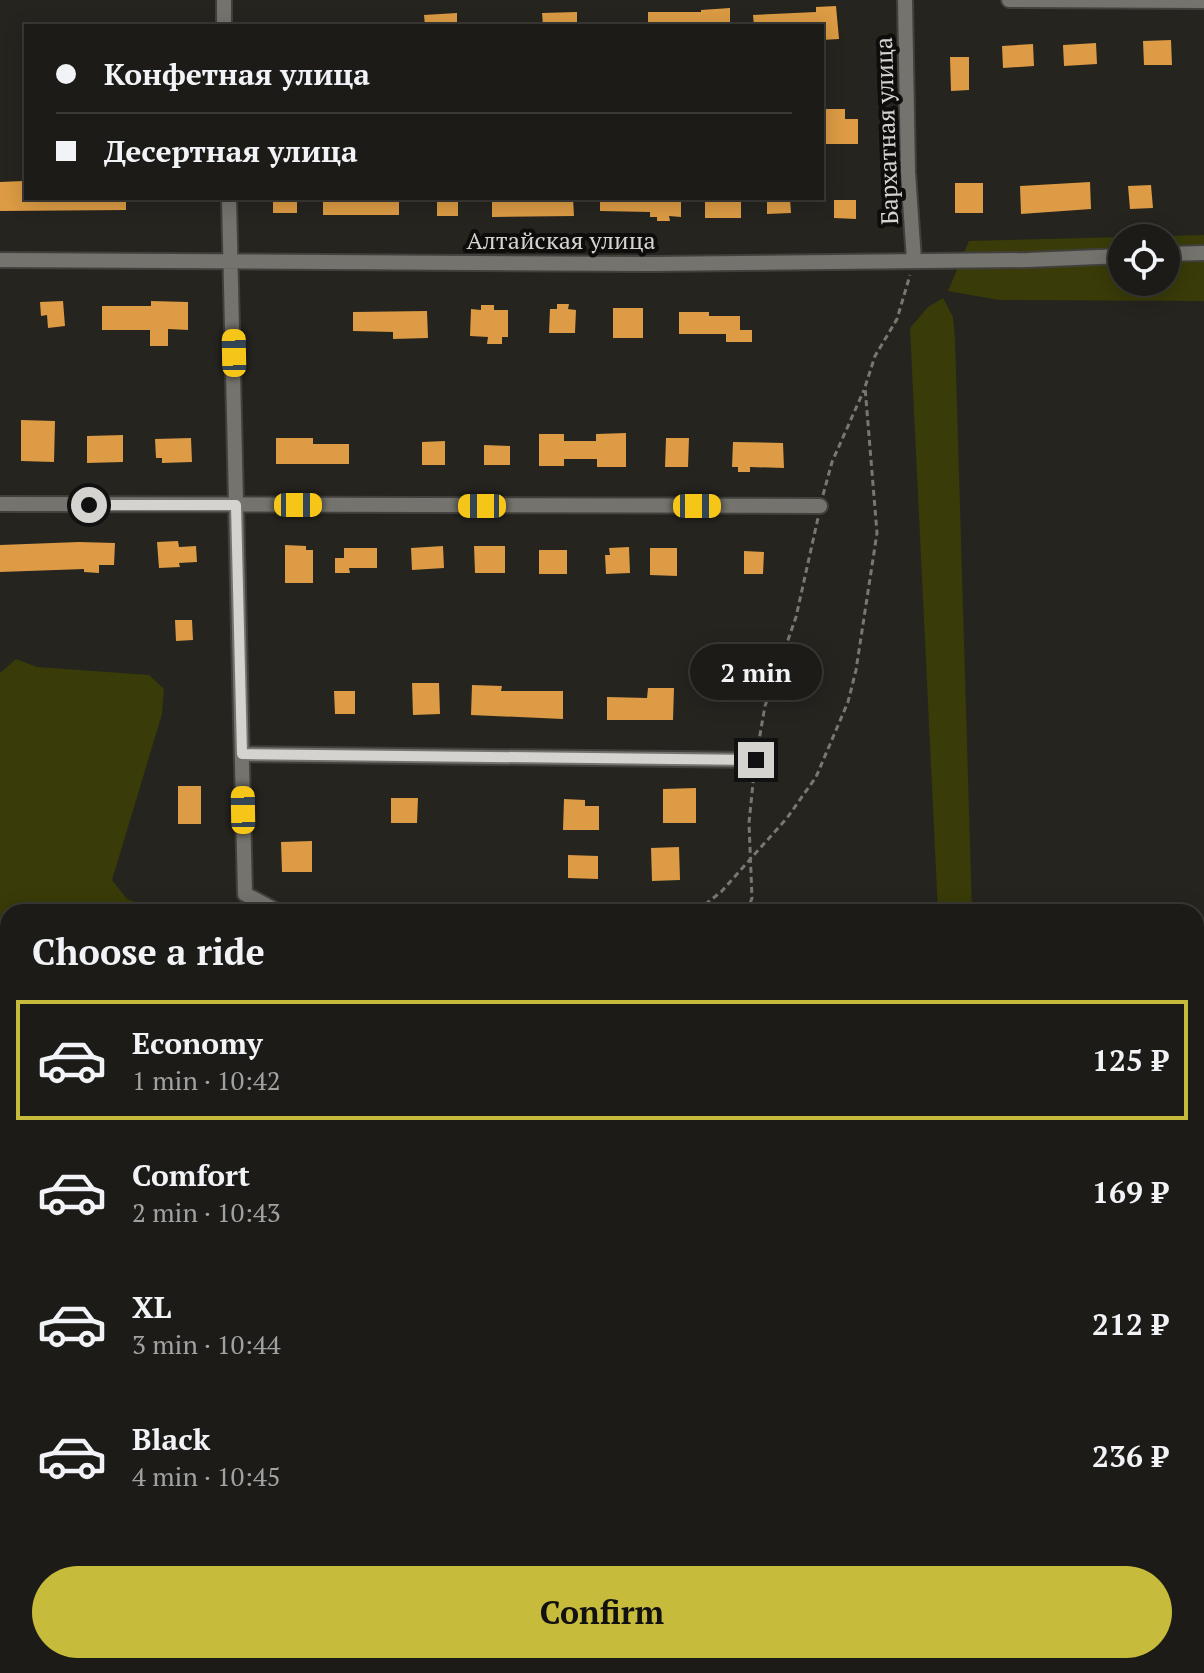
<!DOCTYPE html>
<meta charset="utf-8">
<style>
:root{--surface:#1c1b17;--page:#292824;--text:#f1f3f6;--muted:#a0a1a1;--line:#3a3936;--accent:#c7bb3b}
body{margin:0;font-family:"PT Serif",serif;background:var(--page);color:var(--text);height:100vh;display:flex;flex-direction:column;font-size:30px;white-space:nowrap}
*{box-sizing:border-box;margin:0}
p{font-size:26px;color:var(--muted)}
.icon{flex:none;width:44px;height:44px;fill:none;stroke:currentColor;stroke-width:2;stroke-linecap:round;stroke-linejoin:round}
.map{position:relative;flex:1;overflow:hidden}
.panel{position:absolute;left:0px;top:904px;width:1204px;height:770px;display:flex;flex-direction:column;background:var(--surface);border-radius:24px 24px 0 0;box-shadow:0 4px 20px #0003,0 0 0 2px var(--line)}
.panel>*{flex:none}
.top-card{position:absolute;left:24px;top:24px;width:800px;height:176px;border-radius:0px;box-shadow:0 4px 20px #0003,0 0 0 2px var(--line);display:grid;align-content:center;height:176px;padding:0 32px;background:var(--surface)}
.tools{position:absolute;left:1108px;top:224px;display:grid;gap:16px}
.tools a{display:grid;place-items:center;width:72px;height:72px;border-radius:50%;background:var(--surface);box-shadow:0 4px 20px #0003,0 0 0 2px var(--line);font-size:40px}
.end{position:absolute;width:36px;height:36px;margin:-18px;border:10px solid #d4d3cf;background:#111;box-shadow:0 0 0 4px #111}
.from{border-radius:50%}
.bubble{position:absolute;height:56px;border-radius:28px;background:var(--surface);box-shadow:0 4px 20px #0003,0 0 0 2px var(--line);font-size:26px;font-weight:700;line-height:56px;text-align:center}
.car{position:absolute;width:24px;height:48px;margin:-24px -12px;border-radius:10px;box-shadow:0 0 6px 2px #0007;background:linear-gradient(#f5c518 24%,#345 0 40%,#f5c518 0 76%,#345 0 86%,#f5c518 0)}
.top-card b{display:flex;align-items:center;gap:28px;height:76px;font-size:30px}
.top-card b+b{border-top:2px solid var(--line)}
.top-card i{width:20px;height:20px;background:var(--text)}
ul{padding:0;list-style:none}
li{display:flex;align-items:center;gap:24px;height:120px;margin:0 16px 12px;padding:0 16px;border:4px solid transparent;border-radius:0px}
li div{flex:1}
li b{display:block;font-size:30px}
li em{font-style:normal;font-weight:700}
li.current{border-color:var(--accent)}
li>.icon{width:72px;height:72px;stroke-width:1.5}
h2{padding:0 32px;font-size:36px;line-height:96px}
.cta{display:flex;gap:16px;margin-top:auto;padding:16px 32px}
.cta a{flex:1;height:92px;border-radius:48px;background:var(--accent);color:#111;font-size:32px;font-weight:700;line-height:92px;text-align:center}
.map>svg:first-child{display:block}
</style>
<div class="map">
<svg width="1204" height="1673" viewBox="0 0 1204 1673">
<rect width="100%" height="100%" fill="#26241f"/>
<path fill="#393b08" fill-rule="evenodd" d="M1204 235V301L999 300 948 291 969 241ZM1122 238H1166V282H1122Z
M943 298 953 317 955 339 972 912H938L910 328 928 307Z
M16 659 37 667 149 675 164 689 162 714 112 880 127 899 151 908 228 912H8V1119L0 1118V673Z
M1196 1041 1204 1042V1410L1196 1409Z"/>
<path fill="#dc9b44" d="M836 6 839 39 822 40V26H754L753 15 816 12V7Z
M730 8V26H648V12H701V10Z
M577 12V26H543L542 13Z
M457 13V26H425L424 15Z
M1171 40 1172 65H1144L1143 41Z
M1096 43 1097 64 1064 66 1063 45Z
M1033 44 1034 66 1003 68 1002 46Z
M950 57H969V90L951 91Z
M825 109H845V119H858V144H825Z
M23 181 24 198H126V210L0 211V182Z
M1090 182 1091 209 1021 214 1020 186Z
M955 183H983V213H955Z
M1151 185 1153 208 1130 209 1128 186Z
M273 198H297V213H273Z
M323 198H399V215H323Z
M437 198H458V216H437Z
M492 198H573L574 216 492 217Z
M600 198H681V217L669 216 670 221H657V217H650V212L600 211Z
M705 198H741V218H705Z
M767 198H790L791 213 767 214Z
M834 200H856V219L834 218Z
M63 301 65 326 48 328 47 315 41 316 40 302Z
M151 301 188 302V330L168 329V346H150V330H102V306H151Z
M557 304H569L568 309 576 310 575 333H549L550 309H557Z
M481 305H494V310H508V337H502V344H487L488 337 470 336 471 309 481 310Z
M613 308H643V338H613Z
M427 311 428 338 393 339V332L353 331V312Z
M679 312H709V316H740V330H752V342H726V334H679Z
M21 420 55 421 54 462 21 461Z
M626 433V467H597V459H564V466H539V434H564V441H596V434Z
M123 435V462L87 463V436Z
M191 438 192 462 162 463V458H156L155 439Z
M276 438H313V444H349V464H276Z
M666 438H689L688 467H665Z
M445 441V465H422V442Z
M733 442 783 443 784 468 750 467V472H738V467H732Z
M484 445 510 446V465H484Z
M178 541 179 547 196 546 197 562 179 563 180 567 159 568 157 542Z
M79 542 115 543 114 565H99V573L84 572V569L0 572V545Z
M285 545 306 546V550H313V583H285Z
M443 546 444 568 412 570 411 548Z
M474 546H505V573H475Z
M629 547 630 573 606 574 605 555H610L609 548Z
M344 548H377V568H349L350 573H335V558H344Z
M650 548H677V576L650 575Z
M539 550H567V574H539Z
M744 551 764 552 763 574H744Z
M175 620H192L193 640 176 641Z
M711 648H743L744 677 711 678Z
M412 683H439L440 714 413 715Z
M472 685 502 686 501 691H563V719L471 715Z
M648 688H674L673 720H607V697L647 698Z
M334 691H355V714H335Z
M178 786H201V824H178Z
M696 788V823H663V789Z
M391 798H418L417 823H391Z
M564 799 585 800V806H599V830H563Z
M312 841V872H282L281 842Z
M679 847 680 880 652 881 651 848Z
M568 855 598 856V879L568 878Z"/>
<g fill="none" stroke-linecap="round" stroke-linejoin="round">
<defs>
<path id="minor" d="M224 0V26
M905 0 908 172 914 260
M1009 0 1204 1
M229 198 245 894 277 911 328 912
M1166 254 1204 253
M0 260 650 264 1028 260 1122 256
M0 504 820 506
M242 754 756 760
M0 1274 8 1275
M0 1538H8
M1196 1584 1204 1585
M371 1666 374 1673
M638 1666 639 1673
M123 1673V1666
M839 1673V1666"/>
</defs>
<use href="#minor" stroke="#42403c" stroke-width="18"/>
<path stroke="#797773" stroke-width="3" stroke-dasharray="6 4" stroke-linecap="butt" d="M823 495 832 462 864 390
M758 746 765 706 796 617 818 518
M687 912 699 909 721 892 787 818 816 777 848 702 856 670 877 533 865 387 875 356 897 319 910 275
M747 912 752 898 749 823 754 773"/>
<use href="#minor" stroke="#75736d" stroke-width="14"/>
</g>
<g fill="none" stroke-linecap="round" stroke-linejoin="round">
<path stroke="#d4d3cf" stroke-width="10" d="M89 505H236L242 754 756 760"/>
</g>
<g text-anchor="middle" stroke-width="8" stroke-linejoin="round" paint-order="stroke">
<g font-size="24" fill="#d4d3cf" stroke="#0e0d0b">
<text transform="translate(887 131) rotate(-92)" y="8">Бархатная улица</text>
<text x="561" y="249">Алтайская улица</text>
</g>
</g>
</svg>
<div class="tools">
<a><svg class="icon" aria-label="locate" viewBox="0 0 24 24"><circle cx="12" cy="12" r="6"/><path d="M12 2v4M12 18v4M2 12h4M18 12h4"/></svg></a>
</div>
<i class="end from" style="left:89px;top:505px"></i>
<i class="end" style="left:756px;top:760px"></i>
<div class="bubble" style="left:690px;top:644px;width:132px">2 min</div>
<i class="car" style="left:234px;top:353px;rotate:359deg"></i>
<i class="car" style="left:298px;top:505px;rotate:90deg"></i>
<i class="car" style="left:482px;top:506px;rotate:270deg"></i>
<i class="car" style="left:697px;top:506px;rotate:90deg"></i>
<i class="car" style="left:243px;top:810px;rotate:359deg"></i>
<div class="top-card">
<b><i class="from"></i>Конфетная улица</b>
<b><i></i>Десертная улица</b>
</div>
<section class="panel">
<h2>Choose a ride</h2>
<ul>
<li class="current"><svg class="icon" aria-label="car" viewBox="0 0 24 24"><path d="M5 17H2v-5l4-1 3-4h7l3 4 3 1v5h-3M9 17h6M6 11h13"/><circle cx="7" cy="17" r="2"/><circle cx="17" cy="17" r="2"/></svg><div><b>Economy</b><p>1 min · 10:42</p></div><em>125 ₽</em></li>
<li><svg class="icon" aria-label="car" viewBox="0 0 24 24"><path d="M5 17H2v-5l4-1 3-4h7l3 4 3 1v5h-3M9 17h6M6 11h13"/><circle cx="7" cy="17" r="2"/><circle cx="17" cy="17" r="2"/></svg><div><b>Comfort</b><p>2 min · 10:43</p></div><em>169 ₽</em></li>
<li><svg class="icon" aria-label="car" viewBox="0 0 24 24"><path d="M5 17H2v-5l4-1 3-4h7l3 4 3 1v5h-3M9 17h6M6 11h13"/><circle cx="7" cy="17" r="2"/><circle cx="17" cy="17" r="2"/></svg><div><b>XL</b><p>3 min · 10:44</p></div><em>212 ₽</em></li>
<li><svg class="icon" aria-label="car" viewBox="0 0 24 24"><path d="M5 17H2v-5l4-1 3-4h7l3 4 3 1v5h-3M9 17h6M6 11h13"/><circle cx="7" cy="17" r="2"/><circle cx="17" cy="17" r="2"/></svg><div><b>Black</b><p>4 min · 10:45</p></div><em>236 ₽</em></li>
</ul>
<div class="cta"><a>Confirm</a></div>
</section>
</div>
